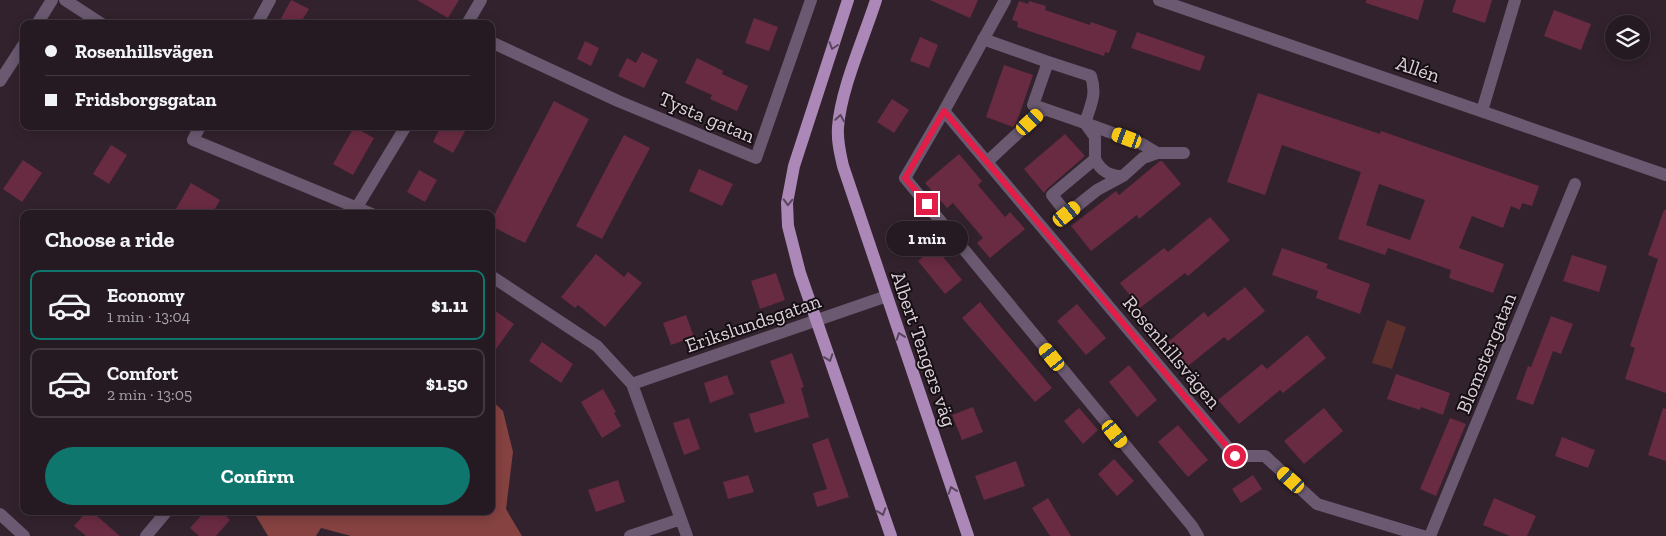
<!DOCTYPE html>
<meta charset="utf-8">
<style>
:root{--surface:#261a22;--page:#32272f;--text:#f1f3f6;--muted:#a4a1a5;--line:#423840;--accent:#0f766e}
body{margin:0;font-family:"Zilla Slab",serif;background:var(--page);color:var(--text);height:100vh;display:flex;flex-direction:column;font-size:19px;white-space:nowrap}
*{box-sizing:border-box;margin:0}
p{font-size:16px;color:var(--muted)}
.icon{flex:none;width:28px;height:28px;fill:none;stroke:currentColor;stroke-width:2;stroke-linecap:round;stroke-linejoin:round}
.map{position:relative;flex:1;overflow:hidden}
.sheet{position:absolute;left:20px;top:210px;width:475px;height:305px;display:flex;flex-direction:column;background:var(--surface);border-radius:10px;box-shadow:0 2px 12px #0003,0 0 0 1px var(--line)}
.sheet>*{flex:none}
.banner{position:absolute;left:20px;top:20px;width:475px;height:110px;border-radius:10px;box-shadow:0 2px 12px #0003,0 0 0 1px var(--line);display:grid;align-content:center;height:110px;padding:0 25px;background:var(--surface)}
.tools{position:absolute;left:1605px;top:15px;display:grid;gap:10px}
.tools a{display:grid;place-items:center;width:45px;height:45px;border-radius:50%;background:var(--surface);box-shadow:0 2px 12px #0003,0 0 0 1px var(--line);font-size:25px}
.end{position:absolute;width:22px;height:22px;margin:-11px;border:6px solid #e11d48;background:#fff;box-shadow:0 0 0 2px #fff}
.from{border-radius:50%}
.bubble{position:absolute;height:35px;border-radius:18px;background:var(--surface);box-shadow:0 2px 12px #0003,0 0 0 1px var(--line);font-size:16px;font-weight:800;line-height:35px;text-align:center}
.car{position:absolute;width:15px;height:30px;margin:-15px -8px;border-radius:6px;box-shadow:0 0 4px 1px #0007;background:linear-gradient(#f5c518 24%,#345 0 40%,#f5c518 0 76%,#345 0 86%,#f5c518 0)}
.banner b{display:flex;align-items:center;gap:18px;height:48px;font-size:19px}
.banner b+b{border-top:1px solid var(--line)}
.banner i{width:12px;height:12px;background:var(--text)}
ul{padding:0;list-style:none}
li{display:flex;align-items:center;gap:15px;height:70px;margin:0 10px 8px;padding:0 15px;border:2px solid var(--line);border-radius:10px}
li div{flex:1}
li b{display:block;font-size:19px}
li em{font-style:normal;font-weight:800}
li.active{border-color:var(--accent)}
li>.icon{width:45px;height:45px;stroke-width:1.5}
h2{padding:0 25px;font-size:22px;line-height:60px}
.button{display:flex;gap:10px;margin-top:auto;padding:10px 25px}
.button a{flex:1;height:58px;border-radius:30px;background:var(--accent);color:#fff;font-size:20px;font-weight:800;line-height:58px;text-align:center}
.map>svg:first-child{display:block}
</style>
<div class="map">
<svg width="1666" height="536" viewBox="0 0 1666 536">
<rect width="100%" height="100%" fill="#32222d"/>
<path fill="#5a2f2e" d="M1387 320 1406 327 1392 369 1372 363Z"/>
<path fill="#854241" d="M491 400 503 411 513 452 506 509 522 536H351L321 528 316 536H268L253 511H491Z"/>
<path fill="#692b41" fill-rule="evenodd" d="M291 0 309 9 300 24H278Z
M417 0H459L448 18Z
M930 0H978L970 18Z
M1366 0H1424L1418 20 1366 3Z
M1456 0H1492L1485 23 1452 12Z
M1019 1 1028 4 1029 1 1046 6 1045 10 1090 25 1091 22 1117 31 1109 53 1105 52 1104 56 1017 27 1018 22 1012 20Z
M1554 10 1591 24 1581 50 1544 36Z
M754 18 778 27 769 51 745 43Z
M1137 32 1205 56 1200 71 1131 48Z
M920 37 938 45 929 68 910 61Z
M585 41 599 48 591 66 577 59Z
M642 52 658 60 644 88 618 76 627 58 636 63Z
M697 58 723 71 722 74 748 86 737 111 710 99 712 95 685 83Z
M1004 65 1033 75 1016 124 1013 127 986 117Z
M1258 93 1380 134 1381 131 1539 186 1532 206 1522 203 1520 210 1511 206 1503 228 1472 216 1459 248 1504 264 1493 293 1449 278 1451 270 1388 248 1385 255 1338 239 1361 172 1282 145 1265 195 1227 182ZM1379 184 1425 200 1410 240 1366 225Z
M892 99 909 110 894 133 877 122Z
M554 101 589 119 525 243 491 226V221Z
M441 126H468L453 153 433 142Z
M354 127 374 138 353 175 333 164Z
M1065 134 1085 156 1047 189 1044 193 1024 169Z
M624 135 650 148 602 239 576 226Z
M111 145 127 155 109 184 93 174Z
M959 154 982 181 978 185 1005 217 1010 212 1025 229 990 258 977 243 983 238 953 203 947 208 925 183Z
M23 160 42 173 22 202 3 189Z
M1160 161H1162L1181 184 1139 219 1137 215 1091 251 1071 226 1116 191 1119 195Z
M699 169 733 184 722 206 689 191Z
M419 170 437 180 425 202 407 192Z
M191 183 220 200 212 214H173Z
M1664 210H1666V393L1625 379 1635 348 1630 346 1658 259 1648 255Z
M1210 217 1230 240 1188 276 1185 273 1140 308 1120 283 1164 248 1168 252Z
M935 247 962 280 945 294 918 261Z
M1282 248 1328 264 1326 268 1370 284 1360 314 1316 298 1318 291 1272 275Z
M596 254 624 277 628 272 642 283 605 327 578 305 575 308 561 297Z
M1572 255 1607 266 1599 292 1563 281Z
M776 273 785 300 760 309 751 281Z
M1245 287 1265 311 1228 341 1224 337 1188 366 1168 342 1204 312 1208 317Z
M980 302 1052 388 1035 402 962 318Z
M1077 304 1106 338 1086 355 1057 321Z
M491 308 514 324 491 356Z
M686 315 694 337 671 345 663 323Z
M1551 316 1573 324 1561 354 1553 351 1533 405 1516 399 1528 366 1531 367Z
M1307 335 1326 358 1283 393 1280 390 1239 424 1218 400 1262 364 1267 369Z
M542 342 573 364 561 383 529 361Z
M792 353 804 387 801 388 809 417 755 433 749 414 785 403 770 361Z
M1129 365 1157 400 1137 417 1109 382Z
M1396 374 1450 393 1443 415 1421 407 1420 410 1387 399Z
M727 375 734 394 710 403 704 383Z
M603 389 616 412 614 413 621 426 602 438 581 402Z
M973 407 983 432 962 440 952 415Z
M1079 408 1098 430 1083 444 1064 421Z
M1324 408 1343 431 1304 464 1284 441Z
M1663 408 1666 409V461L1648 455Z
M689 418 700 449 684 455 673 423Z
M1450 418 1466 424 1436 496 1420 489Z
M1178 425 1208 460 1188 477 1158 442Z
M1562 437 1595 450 1588 468 1555 456Z
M828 438 849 497 817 507 813 493 827 489 812 444Z
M1114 459 1134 481 1117 496 1098 474Z
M1016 461 1025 486 984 500 975 476Z
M748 475 754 492 728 499 723 482Z
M1253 475 1262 489 1241 503 1232 489Z
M618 480 625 502 596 512 588 490Z
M1048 498 1071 536H1050L1032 508Z
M1494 498 1536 516 1527 536H1510L1483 525Z
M87 511H91L120 536H86L74 526Z
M205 511H221L230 520 216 536H199L190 528Z"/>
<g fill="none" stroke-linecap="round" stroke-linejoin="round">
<path stroke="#6a5970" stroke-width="12" d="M65 0 102 24
M1005 0 944 111 905 178 1192 526 1198 536
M1159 0 1666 175
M37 24 52 0
M257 24 270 0
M467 24 481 0
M983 39 1048 62
M491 42 618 101 756 158 811 0
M0 81 24 44
M944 111 1235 456H1265L1317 504 1423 536
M1482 111 1515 0
M200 126 193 140 372 214
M1157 153 1142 144 1085 123C1091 104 1097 95 1091 76L1048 62 1033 105 1085 123 1095 137V159L1052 195 1067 214 1097 190 1123 176 1143 158 1157 153H1184
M1095 159C1101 171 1109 176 1123 176
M987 162 1044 109
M357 207 406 126
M491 276 597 346 632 384 687 536
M632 384 887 296
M0 514 24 536
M146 536 167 511
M630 536 681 519
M1430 536 1575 184"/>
<path stroke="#ab88b7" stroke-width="12" d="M848 0 794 166 787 203 788 226 800 273 891 536
M876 0C864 38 841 88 838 127 837 141 840 153 843 166L968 536"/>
</g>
<defs><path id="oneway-chevron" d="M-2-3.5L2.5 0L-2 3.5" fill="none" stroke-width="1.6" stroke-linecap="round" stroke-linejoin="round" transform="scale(1.25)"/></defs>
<g stroke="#58455d">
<use href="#oneway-chevron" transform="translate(833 46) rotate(108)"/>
<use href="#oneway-chevron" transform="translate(840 118) rotate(-81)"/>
<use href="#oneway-chevron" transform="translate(788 202) rotate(92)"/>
<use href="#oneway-chevron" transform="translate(900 336) rotate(-109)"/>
<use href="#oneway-chevron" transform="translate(829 358) rotate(71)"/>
<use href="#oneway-chevron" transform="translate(952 490) rotate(-109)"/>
<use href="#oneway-chevron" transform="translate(882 512) rotate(71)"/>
</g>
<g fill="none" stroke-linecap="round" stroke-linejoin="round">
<path stroke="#e11d48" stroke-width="6" d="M927 204 905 178 944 111 1235 456"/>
</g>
<g text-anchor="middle" stroke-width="4" stroke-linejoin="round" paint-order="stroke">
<g font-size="20" fill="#dbd0d7" stroke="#150e13">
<text transform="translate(1418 69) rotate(19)" y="7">Allén</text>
<text transform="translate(707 117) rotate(23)" y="7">Tysta gatan</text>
<text transform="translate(753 323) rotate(-19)" y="7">Erikslundsgatan</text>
<text transform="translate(924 349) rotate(71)" y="7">Albert Tengers väg</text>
<text transform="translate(1172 352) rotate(50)" y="7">Rosenhillsvägen</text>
<text transform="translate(1486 353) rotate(-68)" y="7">Blomstergatan</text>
</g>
</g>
</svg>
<div class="tools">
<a><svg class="icon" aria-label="layers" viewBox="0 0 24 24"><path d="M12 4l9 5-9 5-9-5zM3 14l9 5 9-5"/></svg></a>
</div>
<i class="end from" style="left:1235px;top:456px"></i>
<i class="end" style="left:927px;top:204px"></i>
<div class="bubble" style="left:886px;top:221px;width:82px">1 min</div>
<i class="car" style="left:1030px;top:122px;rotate:47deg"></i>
<i class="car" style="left:1127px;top:138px;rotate:290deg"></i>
<i class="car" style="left:1067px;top:214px;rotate:51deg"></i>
<i class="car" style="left:1052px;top:357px;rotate:321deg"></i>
<i class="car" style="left:1115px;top:434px;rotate:141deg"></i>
<i class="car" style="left:1291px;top:480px;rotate:312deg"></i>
<div class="banner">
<b><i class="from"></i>Rosenhillsvägen</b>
<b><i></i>Fridsborgsgatan</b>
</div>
<section class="sheet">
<h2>Choose a ride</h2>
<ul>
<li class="active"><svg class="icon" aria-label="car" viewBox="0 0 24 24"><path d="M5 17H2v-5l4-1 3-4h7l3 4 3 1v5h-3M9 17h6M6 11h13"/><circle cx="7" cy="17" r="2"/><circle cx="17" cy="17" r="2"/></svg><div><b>Economy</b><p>1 min · 13:04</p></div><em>$1.11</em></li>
<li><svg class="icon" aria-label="car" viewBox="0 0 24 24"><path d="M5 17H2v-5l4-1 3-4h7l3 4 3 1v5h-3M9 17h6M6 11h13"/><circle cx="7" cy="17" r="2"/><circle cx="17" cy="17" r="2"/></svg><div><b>Comfort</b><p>2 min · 13:05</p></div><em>$1.50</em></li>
</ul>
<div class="button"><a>Confirm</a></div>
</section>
</div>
